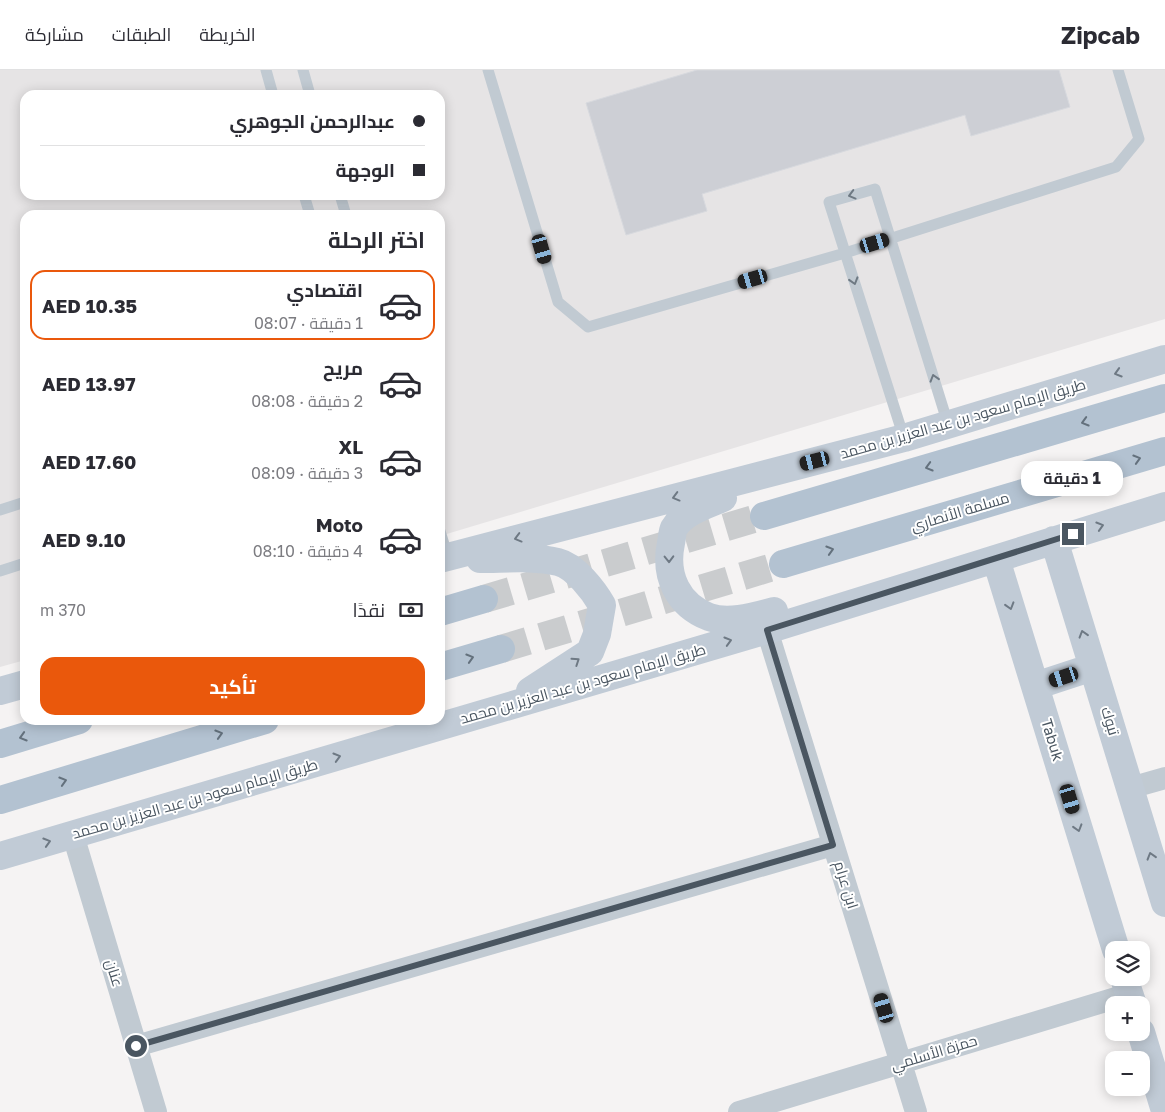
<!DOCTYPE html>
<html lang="ar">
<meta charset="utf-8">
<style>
:root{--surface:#fff;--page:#f2f2f3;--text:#2b2b33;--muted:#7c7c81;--line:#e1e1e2;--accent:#ea580c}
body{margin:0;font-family:"Golos Text",Cairo,sans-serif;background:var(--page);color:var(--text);direction:rtl;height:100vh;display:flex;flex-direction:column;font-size:19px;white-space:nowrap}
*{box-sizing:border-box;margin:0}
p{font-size:16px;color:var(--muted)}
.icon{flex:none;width:28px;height:28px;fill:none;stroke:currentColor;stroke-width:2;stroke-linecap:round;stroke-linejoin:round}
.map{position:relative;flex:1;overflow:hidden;direction:ltr}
.sheet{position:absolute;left:20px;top:140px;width:425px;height:515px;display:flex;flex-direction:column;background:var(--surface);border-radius:15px;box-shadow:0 2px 12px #0003;direction:rtl}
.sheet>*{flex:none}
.guide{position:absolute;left:20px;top:20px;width:425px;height:110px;border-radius:15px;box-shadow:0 2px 12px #0003;direction:rtl;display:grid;align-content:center;height:110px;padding:0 20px;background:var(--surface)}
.tools{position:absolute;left:1105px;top:871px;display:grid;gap:10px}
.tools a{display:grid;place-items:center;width:45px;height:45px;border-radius:10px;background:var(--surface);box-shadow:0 2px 12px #0003;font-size:25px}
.end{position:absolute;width:22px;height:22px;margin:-11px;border:6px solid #4a5661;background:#fff;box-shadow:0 0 0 2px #fff}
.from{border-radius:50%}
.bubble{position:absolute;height:35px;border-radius:15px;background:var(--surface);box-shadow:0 2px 12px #0003;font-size:16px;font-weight:700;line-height:35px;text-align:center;direction:rtl}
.car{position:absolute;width:15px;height:30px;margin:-15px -8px;border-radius:6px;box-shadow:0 0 4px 1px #0007;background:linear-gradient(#222 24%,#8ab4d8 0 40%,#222 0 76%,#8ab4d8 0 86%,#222 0)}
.guide b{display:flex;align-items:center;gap:18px;height:48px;font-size:19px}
.guide b+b{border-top:1px solid var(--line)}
.guide i{width:12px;height:12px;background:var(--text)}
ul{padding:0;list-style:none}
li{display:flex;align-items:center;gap:15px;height:70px;margin:0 10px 8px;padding:0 10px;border:2px solid transparent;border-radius:15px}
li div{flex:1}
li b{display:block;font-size:19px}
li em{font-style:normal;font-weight:700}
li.active{border-color:var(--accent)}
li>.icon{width:45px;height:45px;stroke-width:1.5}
h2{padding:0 20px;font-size:22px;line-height:60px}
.pay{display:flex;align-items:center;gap:12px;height:55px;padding:0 20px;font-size:19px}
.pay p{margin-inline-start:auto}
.primary-button{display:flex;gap:10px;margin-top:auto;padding:10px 20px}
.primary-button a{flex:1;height:58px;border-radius:15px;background:var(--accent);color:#fff;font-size:20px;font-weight:700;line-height:58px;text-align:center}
header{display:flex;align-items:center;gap:30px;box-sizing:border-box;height:70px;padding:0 25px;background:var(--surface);border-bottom:1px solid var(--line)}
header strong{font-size:24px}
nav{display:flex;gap:28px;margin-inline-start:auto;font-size:18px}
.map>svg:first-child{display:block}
</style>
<header>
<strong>Zipcab</strong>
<nav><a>الخريطة</a><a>الطبقات</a><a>مشاركة</a></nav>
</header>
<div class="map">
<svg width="1165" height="1042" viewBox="0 0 1165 1042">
<rect width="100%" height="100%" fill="#f5f3f3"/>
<path fill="#e6e4e5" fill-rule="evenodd" d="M0 0H1165V249L440 466V145H25V590L0 597ZM25 25H440V125H25Z"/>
<path fill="#cdcfd5" stroke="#d7d9de" d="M697 0H1059L1070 37 971 66 965 45 702 124 707 141 626 165 586 33Z"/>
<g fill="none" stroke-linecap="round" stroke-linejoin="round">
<path stroke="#caccce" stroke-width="28" stroke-dasharray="28 14" stroke-linecap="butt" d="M484 529 764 446
M501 579 783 494"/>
<path stroke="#c1cad2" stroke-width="11" d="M266 0 273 25
M303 0 310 25
M488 0 558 232 588 257 845 183 1116 97 1139 69 1118 0
M304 125 310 145
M340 125 346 145
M904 368 829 132 875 119 948 354
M0 440 25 432
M440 461 448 487
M0 501 25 493"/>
<path stroke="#c1cad2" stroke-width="22" d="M767 560 916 1042
M1130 718 1165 708
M73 765 156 1042
M136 976 833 775
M739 1042 1129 924"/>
<path stroke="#c1cbd6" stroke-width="28" d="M723 428C707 435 683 442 674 458 672 462 672 469 671 473 664 506 678 535 709 547 729 554 755 546 774 541
M1054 470 1165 833
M440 489 904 368 1165 289
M480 489C505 489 534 486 558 492 575 496 594 521 602 535L597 564 590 582 530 621
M996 489 1116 880
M1035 616 1093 597
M0 621 25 614
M0 786 767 560 1165 436
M1124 908 1133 935
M1141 962 1165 1041"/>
<path stroke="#b3c2d1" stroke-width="28" d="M764 446 1165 328
M783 494 1165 381
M440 542 484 529
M440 597 501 579
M0 674 79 650
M0 730 265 650"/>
</g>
<defs><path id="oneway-chevron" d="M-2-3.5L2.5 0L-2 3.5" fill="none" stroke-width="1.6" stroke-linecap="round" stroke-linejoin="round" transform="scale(1.25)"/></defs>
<g stroke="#6e7983">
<use href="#oneway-chevron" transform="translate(852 125) rotate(165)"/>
<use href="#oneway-chevron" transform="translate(854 211) rotate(73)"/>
<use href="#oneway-chevron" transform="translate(934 308) rotate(-107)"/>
</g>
<g stroke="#6e7984">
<use href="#oneway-chevron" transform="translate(1118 303) rotate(163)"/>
<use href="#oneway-chevron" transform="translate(676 427) rotate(165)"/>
<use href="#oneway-chevron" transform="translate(1100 456) rotate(-17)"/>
<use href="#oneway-chevron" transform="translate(518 468) rotate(165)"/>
<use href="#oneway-chevron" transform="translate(669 489) rotate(89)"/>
<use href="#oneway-chevron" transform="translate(1010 536) rotate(73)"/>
<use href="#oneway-chevron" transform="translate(1083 564) rotate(-107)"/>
<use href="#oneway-chevron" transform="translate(728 571) rotate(-16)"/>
<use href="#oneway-chevron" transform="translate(576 591) rotate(-34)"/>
<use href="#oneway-chevron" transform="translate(337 687) rotate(-16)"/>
<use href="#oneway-chevron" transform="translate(1078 758) rotate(73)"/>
<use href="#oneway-chevron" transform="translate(47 772) rotate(-17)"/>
<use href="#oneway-chevron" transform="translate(1151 786) rotate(-107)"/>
</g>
<g stroke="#64717d">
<use href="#oneway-chevron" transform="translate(1085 352) rotate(164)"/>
<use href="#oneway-chevron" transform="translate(1137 389) rotate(-17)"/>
<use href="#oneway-chevron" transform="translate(929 397) rotate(164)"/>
<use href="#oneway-chevron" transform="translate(830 480) rotate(-17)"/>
<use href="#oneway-chevron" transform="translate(470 588) rotate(-17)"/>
<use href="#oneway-chevron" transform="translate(219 664) rotate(-17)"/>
<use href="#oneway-chevron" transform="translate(23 667) rotate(163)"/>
<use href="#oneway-chevron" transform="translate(63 711) rotate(-17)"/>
</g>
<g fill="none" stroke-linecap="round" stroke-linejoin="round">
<path stroke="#4a5661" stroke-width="6" d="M136 976 833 775 767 560 1073 464"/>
</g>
<g text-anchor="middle" stroke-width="4" stroke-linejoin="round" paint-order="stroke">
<g font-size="15" fill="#4a5661" stroke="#fff">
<text transform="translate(963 349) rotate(-16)" y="5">طريق الإمام سعود بن عبد العزيز بن محمد</text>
<text transform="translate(960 442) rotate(-17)" y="5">مسلمة الأنصاري</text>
<text transform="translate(583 614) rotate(-16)" y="5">طريق الإمام سعود بن عبد العزيز بن محمد</text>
<text transform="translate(1110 651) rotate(73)" y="5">تبوك</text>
<text transform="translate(1052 670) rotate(73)" y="5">Tabuk</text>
<text transform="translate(195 729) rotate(-16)" y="5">طريق الإمام سعود بن عبد العزيز بن محمد</text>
<text transform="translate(846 815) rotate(73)" y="5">ابن عرام</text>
<text transform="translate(114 903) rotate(73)" y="5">عنان</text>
<text transform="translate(934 983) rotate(-17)" y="5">حمزة الأسلمي</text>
</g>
</g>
</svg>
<div class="tools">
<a><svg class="icon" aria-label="layers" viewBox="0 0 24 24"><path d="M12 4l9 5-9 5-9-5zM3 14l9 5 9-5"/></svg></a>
<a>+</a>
<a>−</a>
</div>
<i class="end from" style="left:136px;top:976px"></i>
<i class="end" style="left:1073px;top:464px"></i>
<div class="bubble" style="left:1021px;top:391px;width:102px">1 دقيقة</div>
<i class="car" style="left:875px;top:173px;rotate:73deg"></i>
<i class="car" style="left:542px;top:179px;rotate:164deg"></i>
<i class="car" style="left:753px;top:209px;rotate:254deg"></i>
<i class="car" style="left:815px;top:391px;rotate:256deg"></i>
<i class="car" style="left:1064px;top:607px;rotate:252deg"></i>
<i class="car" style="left:1070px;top:729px;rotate:163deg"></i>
<i class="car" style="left:884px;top:938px;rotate:343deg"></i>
<div class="guide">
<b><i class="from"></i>عبدالرحمن الجوهري</b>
<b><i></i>الوجهة</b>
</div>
<section class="sheet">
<h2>اختر الرحلة</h2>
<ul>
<li class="active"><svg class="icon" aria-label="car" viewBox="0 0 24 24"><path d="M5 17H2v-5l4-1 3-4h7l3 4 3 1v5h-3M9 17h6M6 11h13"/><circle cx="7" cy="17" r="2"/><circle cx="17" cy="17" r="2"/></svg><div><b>اقتصادي</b><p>1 دقيقة · 08:07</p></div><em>AED 10.35</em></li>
<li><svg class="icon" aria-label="car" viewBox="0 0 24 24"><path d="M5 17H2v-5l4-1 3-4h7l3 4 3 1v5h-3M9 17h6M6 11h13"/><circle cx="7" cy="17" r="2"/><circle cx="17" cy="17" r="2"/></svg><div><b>مريح</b><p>2 دقيقة · 08:08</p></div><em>AED 13.97</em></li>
<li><svg class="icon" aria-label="car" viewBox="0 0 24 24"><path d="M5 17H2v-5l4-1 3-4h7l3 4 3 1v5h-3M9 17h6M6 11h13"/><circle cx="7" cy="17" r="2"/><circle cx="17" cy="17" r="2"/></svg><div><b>XL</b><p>3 دقيقة · 08:09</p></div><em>AED 17.60</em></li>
<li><svg class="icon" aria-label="car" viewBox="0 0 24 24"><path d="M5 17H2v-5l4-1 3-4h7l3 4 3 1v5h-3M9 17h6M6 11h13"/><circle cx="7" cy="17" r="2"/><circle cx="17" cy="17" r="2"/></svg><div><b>Moto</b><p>4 دقيقة · 08:10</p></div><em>AED 9.10</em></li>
</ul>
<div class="pay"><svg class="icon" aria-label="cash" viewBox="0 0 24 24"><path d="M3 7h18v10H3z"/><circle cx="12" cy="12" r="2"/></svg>نقدًا<p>370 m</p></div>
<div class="primary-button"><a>تأكيد</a></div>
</section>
</div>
